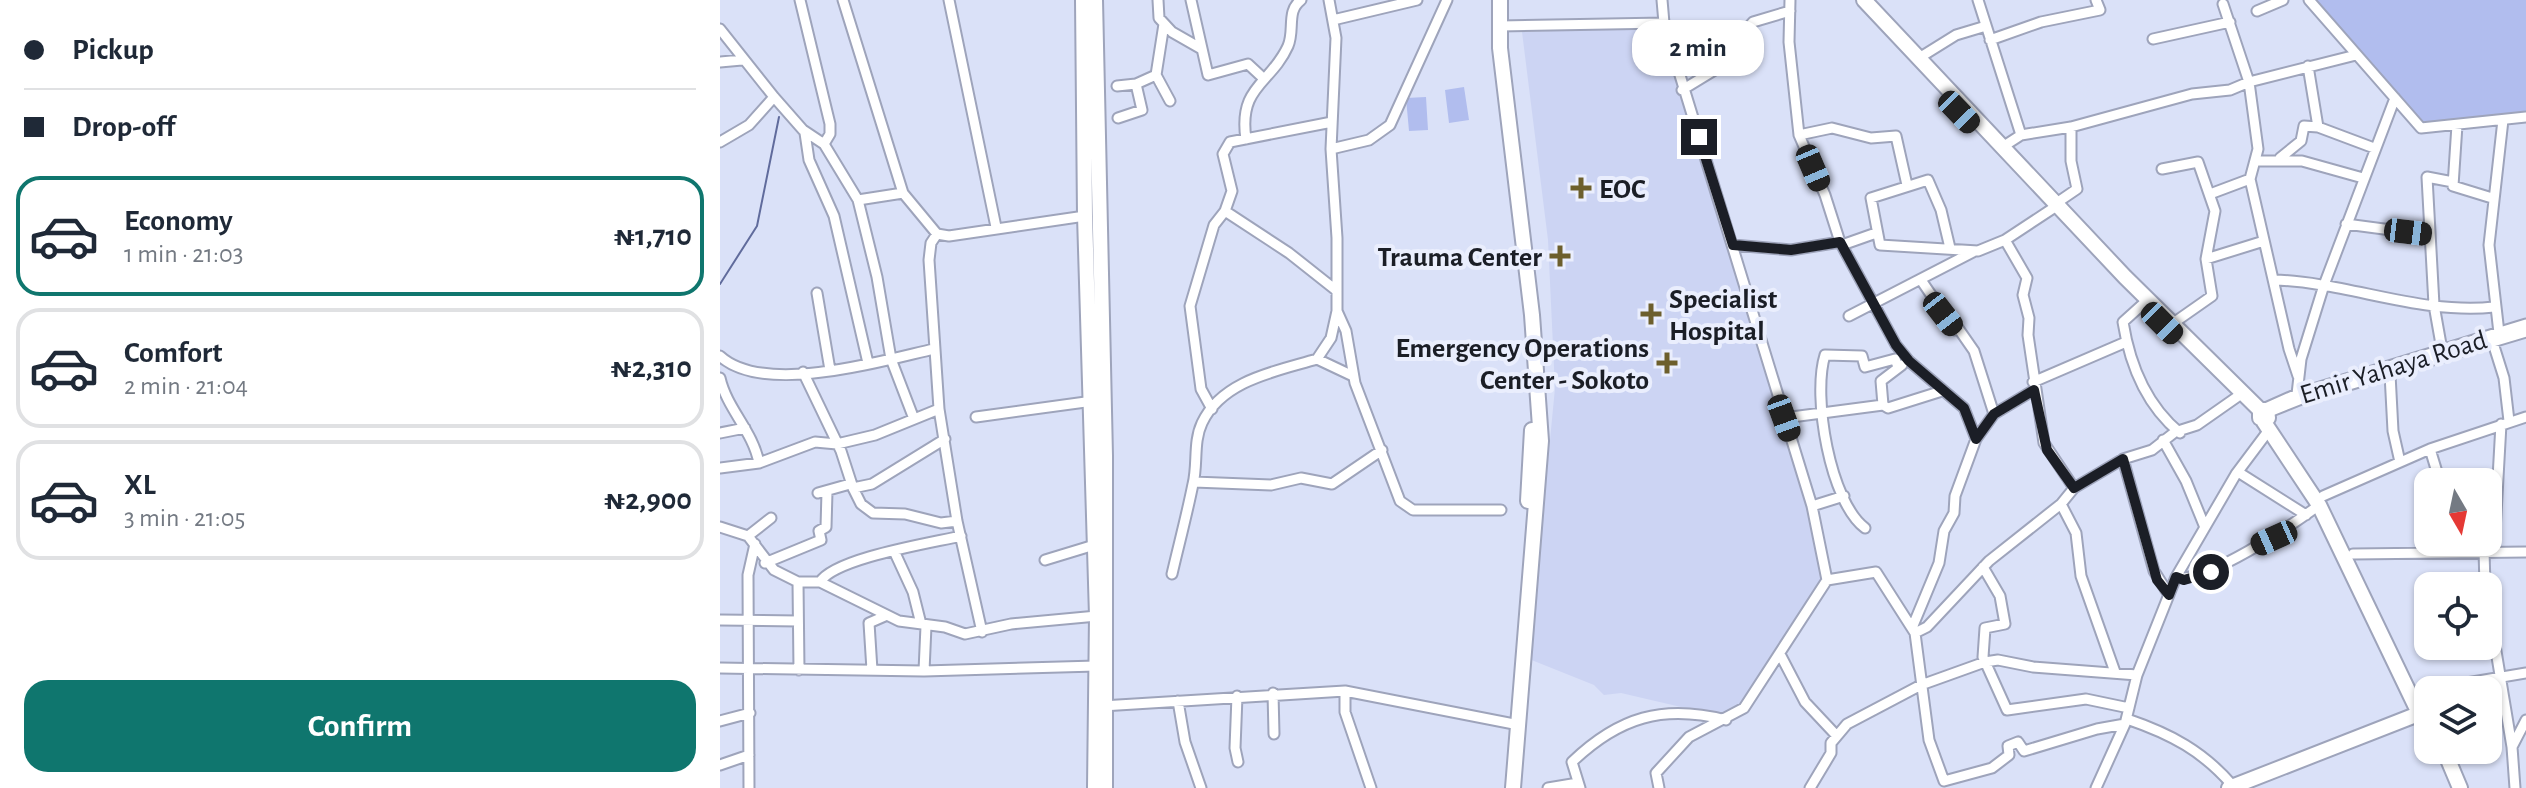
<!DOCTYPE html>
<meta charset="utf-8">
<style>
:root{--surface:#fff;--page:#f2f2f3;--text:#1f2937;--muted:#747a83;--line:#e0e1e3;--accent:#0f766e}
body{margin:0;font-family:"Alegreya Sans",sans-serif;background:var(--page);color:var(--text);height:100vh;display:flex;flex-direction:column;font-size:30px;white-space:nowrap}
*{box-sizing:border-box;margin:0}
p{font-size:26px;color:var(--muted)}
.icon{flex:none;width:44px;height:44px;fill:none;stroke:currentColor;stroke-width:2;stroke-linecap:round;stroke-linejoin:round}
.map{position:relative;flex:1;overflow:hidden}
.side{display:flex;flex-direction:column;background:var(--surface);width:720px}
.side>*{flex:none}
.top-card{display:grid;align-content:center;height:176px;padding:0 24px;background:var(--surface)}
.needle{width:52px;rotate:171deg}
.controls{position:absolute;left:1694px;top:468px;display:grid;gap:16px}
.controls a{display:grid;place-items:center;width:88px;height:88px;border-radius:16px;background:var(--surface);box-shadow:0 2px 6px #0004;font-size:40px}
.end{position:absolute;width:36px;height:36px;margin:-18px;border:10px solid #1b1e26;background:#fff;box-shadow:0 0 0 4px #fff}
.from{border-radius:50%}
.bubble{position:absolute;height:56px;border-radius:24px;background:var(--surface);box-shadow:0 2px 6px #0004;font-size:26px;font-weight:600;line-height:56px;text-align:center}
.car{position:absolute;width:24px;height:48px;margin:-24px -12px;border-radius:10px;box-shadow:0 0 6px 2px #0007;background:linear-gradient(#222 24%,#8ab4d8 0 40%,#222 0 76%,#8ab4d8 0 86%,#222 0)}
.top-card b{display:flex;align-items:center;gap:28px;height:76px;font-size:30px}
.top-card b+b{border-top:2px solid var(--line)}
.top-card i{width:20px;height:20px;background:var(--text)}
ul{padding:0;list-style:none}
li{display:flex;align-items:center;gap:24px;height:120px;margin:0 16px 12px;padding:0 8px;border:4px solid var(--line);border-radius:24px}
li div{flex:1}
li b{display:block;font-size:30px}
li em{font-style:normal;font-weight:600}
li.on{border-color:var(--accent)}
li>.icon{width:72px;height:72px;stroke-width:1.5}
.button{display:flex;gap:16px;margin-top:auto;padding:16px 24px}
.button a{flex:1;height:92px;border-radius:24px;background:var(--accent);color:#fff;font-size:32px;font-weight:600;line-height:92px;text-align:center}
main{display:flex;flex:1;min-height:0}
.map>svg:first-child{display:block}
</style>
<main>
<section class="side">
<div class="top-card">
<b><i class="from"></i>Pickup</b>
<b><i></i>Drop-off</b>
</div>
<ul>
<li class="on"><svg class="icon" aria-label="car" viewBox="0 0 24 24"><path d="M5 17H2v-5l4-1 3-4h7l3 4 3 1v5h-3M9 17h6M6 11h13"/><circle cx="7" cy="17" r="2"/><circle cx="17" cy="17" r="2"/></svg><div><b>Economy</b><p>1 min · 21:03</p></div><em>₦1,710</em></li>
<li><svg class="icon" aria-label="car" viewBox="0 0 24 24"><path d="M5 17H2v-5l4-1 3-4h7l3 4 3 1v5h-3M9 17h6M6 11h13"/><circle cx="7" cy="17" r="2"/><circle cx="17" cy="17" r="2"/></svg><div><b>Comfort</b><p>2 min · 21:04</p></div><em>₦2,310</em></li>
<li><svg class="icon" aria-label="car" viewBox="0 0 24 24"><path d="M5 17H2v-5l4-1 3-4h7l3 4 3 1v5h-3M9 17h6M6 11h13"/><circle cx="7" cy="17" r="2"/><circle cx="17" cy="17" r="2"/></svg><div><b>XL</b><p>3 min · 21:05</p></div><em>₦2,900</em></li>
</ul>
<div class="button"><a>Confirm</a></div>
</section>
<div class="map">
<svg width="1806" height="788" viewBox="0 0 1806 788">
<rect width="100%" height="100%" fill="#dae1f8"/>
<path fill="#ccd4f3" d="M944 26 1108 573 1018 712 1004 717 901 693 884 695 874 685 809 659 835 388 828 240 802 32Z"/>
<path fill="#b1bdee" d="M1591 0H1806V116L1704 126Z
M744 87 749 120 729 123 725 90Z
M706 97 708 130 689 131 686 98Z"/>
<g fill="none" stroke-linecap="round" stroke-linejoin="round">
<path stroke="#606b9c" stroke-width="2" d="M0 284 37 226 59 117"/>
<defs>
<path id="street" d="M80 0 110 124V134L104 144
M123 0 183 193 217 234 229 236 365 216
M229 0 276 227
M438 0 439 18 452 32 480 48
M471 0 488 75 528 64 542 77
M609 0 616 38 611 149 617 238V311L626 331 635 383 680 501 693 510H781
M942 0 944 23
M1070 0 1069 42 1079 135 1105 195 1120 242 1176 345 1189 361 1244 408 1256 439
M1258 0 1301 135
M1589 0 1701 128 1806 117
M1503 4 1529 82 1538 149 1530 179 1569 349 1578 376
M1537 11 1563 0
M613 20 697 0
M444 24 436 75 450 101
M780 26 944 23 1092 506 1107 580 1024 708 969 737 936 773 939 788
M0 29 54 97 83 130 104 144 138 200 157 277 171 359 194 419
M1433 39 1510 22
M1270 40 1321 22 1380 10 1376 0
M1199 58 1236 35 1266 26
M0 62 22 60
M1588 66 1598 127 1654 148
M397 86 416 84 436 75
M962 90 1003 65 1002 49 1014 43 1033 22 1070 11
M398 118 422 110 416 84
M1737 125 1733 186 1772 198
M85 133 89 160 114 216 148 363
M1079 135 1112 128 1151 138 1176 136 1187 185
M526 139C518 86 551 84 568 46 575 30 566 11 581 0
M0 142 29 125 54 97
M1284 146 1301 135 1351 127 1472 94 1510 90 1529 82 1636 55
M611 149 649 140 670 125 727 0
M1560 158 1581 141 1584 126 1598 127
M1536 161H1582L1643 178
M1442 169 1478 162 1495 211 1486 259 1492 296 1452 324
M1490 194 1530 179
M138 200 183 193
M1335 204 1357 189 1351 161V127
M505 211 569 253 617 291
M1626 224 1709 235
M217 234 211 243 209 260 219 409 237 521 262 632
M1285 240 1307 278 1303 295 1309 318 1308 335 1324 443 1354 488
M1013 245 1071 250 1120 242
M1122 245 1156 233
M1230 248 1221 210 1208 180 1151 198 1160 245 1258 251 1285 240 1332 209
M1486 259 1544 241
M1201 280 1235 330 1238 328 1254 351 1274 414
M1554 280C1627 282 1700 315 1774 307
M97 293 110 370
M1423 304 1403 322C1410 366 1426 405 1460 433
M1129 316 1253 252
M1779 333 1769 245 1783 120
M1773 343 1784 378 1789 421
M1722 350 1714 305 1707 177 1733 182
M0 356C44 396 161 361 214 349
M597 359 633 376
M83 372 121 451 133 488 152 484 225 439
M1670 374 1673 431 1680 462
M0 378C7 409 33 431 39 463
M1313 382 1406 342
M1577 394 1581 359 1604 285 1675 98
M1163 405 1168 408 1222 391
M492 409 481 389 470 306 494 225 505 211 512 191 503 154 510 142 612 122
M1543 409 1577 394 1806 324
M1549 412 1579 400 1806 332
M256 417 373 401
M1064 418 1163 405 1161 381 1182 365
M0 433 25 428
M1443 440 1466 481 1484 525
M1710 449 1720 482
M1403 459 1434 571 1449 595
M0 468 39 463 95 442 117 444 155 435 219 409
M1518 472 1586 515
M474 482 551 485 581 478 612 484 662 450
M133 488 141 504 153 513 185 514 221 523 237 521
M98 493 130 484
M1603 496 1710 449 1806 417
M1341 504 1356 533 1361 576 1395 672
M1092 506 1124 496
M0 527 28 536 54 570 78 582H100L179 621 225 627 245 634 291 624 377 616
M1145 528C1110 502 1092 396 1105 355L1142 356 1145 367 1175 359 1178 367
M28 536 51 518
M1764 550 1765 586
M1774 550 1781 424
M175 553 193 592 201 624
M1633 554 1806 552
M325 560 371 546
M45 563 101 540 99 531 106 527 107 492
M1263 567 1280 596 1285 624 1265 628 1263 657 1287 710 1366 699 1409 708
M452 574C459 544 467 514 473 484 478 464 473 442 482 423 502 380 557 371 597 359L611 338 617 311
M1456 577C1481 586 1576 523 1599 505
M1107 580 1156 572 1195 633 1209 740 1224 781 1272 768 1289 755 1288 746 1298 742 1304 751 1377 729 1405 724
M78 582 79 670
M100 582C115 558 211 543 241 536
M1768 603 1792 747
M0 620 78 621
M1192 628 1219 563 1224 531 1234 513 1235 496 1256 439 1274 414 1314 390
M1195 633 1207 627 1269 561 1341 504 1354 488 1403 459 1432 450 1455 432 1477 425 1517 397
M1061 656 1085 702 1116 735
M0 668 204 671 376 666
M152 670 149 623 165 616
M204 671 206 626
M625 691V712L651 788
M1699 691 1806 673
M553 693 554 734
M517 696 515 748 518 762
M458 701 465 742 481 788
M382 706 625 691 799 725
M1407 719C1451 734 1483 751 1513 786
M0 721 30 713
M0 765 29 755
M29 788 28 575 35 544
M828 788 858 783
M860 788 852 762C899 717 943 704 1006 720
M1090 788 1111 753V743L1127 724 1201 685 1265 662 1278 660 1313 667 1417 675
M1376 788 1405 724 1417 675 1456 577 1516 474 1549 430
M1795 788 1792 747 1806 720"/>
<path id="secondary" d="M363 0 365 216 377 616 375 788
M375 0 385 456V788
M780 0V48L812 315 821 441 793 788
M1144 0 1405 277 1540 410H1547L1548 418H1540V410
M1542 419 1599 505 1708 732
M808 501 812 430
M1724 750 1740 788
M1509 788 1706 711"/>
</defs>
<use href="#street" stroke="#9ea4bb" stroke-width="13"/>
<use href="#secondary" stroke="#9ea4bb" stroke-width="18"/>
<use href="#street" stroke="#fff" stroke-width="9"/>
<use href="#secondary" stroke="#fff" stroke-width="14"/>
</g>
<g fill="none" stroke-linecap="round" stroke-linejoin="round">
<path stroke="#1b1e26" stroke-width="10" d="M979 137 1013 245 1071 250 1120 242 1176 345 1189 361 1244 408 1256 439 1274 414 1314 390 1327 450 1354 488 1403 459 1437 580 1449 595 1456 577 1464 580 1491 572"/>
</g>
<g fill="#6d5f2c" stroke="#eaeefd" stroke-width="3">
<path d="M857 176h8v8h8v8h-8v8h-8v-8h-8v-8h8z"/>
<path d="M836 244h8v8h8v8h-8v8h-8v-8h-8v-8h8z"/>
<path d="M927 302h8v8h8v8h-8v8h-8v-8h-8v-8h8z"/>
<path d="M943 351h8v8h8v8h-8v8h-8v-8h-8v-8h8z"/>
</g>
<g text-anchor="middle" stroke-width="8" stroke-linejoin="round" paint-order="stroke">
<g font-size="28" font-weight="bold" fill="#1b1e26" stroke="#eaeefd" text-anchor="start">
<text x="879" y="198">EOC</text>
<text x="822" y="266" text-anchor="end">Trauma Center</text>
<text x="949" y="308">Specialist<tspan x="949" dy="32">Hospital</tspan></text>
<text x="929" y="357" text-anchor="end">Emergency Operations<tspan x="929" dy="32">Center - Sokoto</tspan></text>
</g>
<g font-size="28" fill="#1b1e26" stroke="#eaeefd">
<text transform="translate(1673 366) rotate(-17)" y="10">Emir Yahaya Road</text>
</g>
</g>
</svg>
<div class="controls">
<a><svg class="needle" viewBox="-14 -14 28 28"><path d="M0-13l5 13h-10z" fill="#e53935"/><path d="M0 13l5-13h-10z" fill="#747a83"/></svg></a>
<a><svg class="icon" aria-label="locate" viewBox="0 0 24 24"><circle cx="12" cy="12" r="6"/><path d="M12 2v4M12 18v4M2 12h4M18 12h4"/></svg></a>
<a><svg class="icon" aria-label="layers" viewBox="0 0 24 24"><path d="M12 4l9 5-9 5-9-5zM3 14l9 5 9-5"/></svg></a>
</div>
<i class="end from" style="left:1491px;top:572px"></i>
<i class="end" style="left:979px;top:137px"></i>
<div class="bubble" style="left:912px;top:20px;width:132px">2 min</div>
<i class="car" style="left:1239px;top:112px;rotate:136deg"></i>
<i class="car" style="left:1093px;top:168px;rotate:157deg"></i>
<i class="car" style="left:1688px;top:232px;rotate:97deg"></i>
<i class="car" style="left:1223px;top:314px;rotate:142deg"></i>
<i class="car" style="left:1442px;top:323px;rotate:135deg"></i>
<i class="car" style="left:1064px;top:418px;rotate:160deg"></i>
<i class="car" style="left:1554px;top:538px;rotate:246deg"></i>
</div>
</main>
